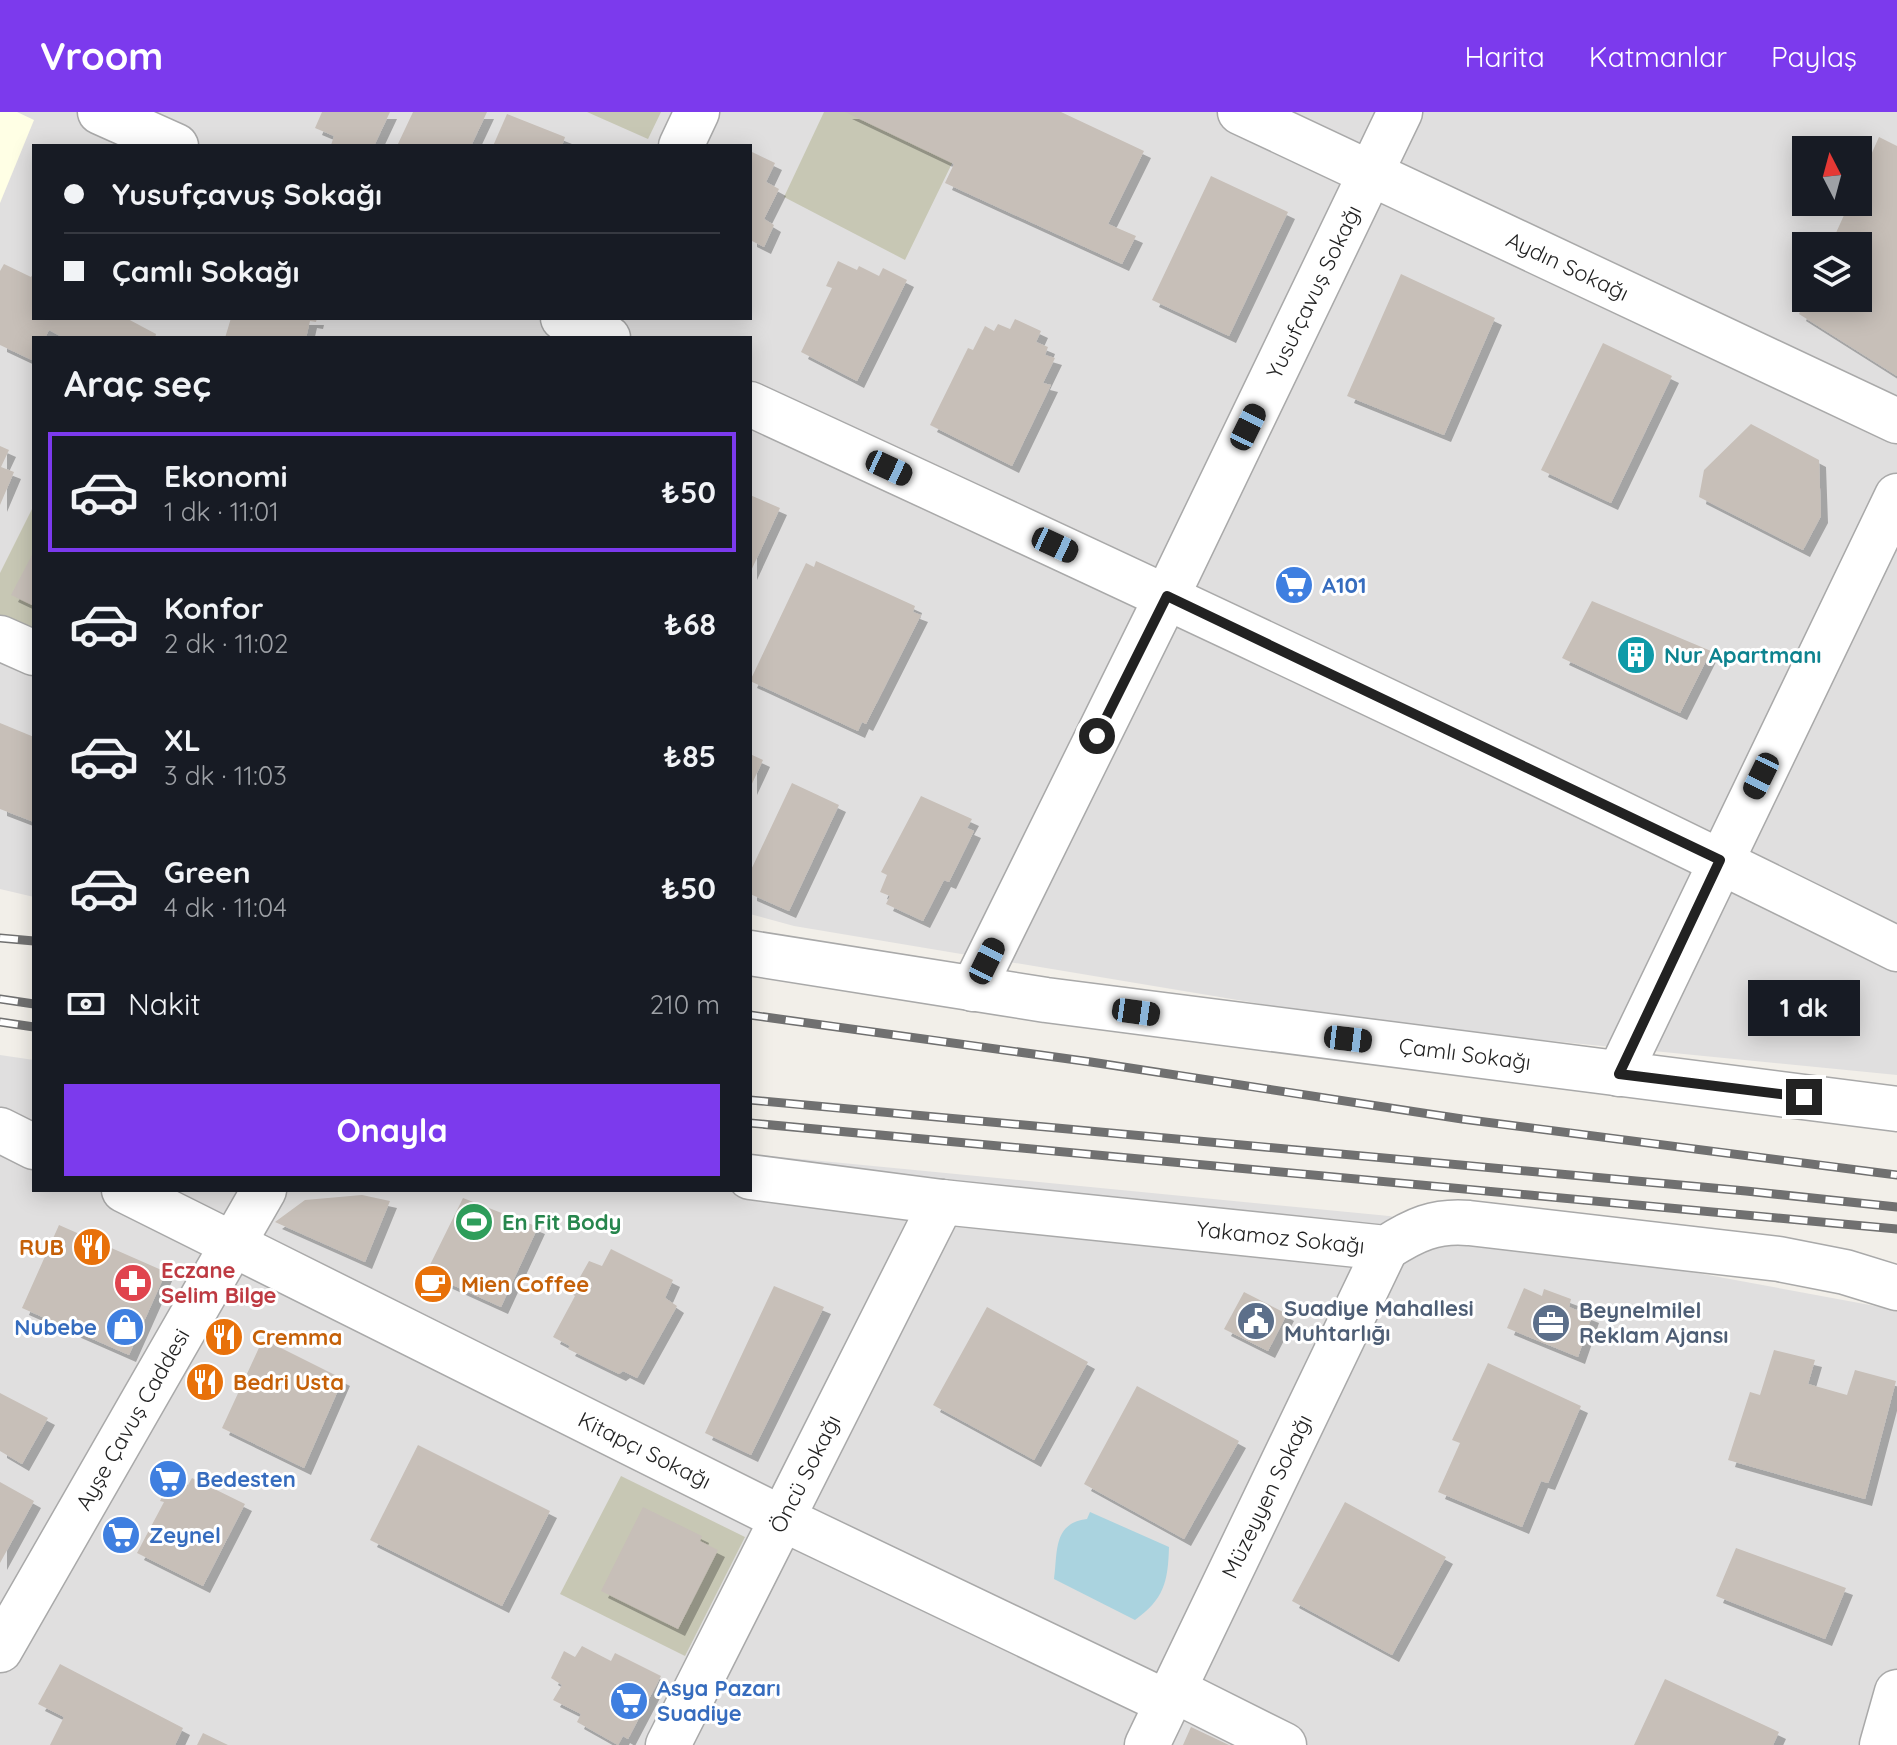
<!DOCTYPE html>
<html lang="tr">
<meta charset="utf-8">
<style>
:root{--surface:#171b24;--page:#242831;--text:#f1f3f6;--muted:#9ea1a6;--line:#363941;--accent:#7c3aed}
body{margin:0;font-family:Quicksand,sans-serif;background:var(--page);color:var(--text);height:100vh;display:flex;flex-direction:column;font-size:30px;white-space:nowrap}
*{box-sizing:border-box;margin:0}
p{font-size:26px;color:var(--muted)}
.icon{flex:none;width:44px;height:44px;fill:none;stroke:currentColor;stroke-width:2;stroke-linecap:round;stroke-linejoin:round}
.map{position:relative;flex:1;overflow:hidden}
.side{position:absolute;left:32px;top:224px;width:720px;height:856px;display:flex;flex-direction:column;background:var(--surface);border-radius:0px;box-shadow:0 4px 20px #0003}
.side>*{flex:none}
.hud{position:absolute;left:32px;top:32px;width:720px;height:176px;border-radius:0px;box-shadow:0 4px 20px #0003;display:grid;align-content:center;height:176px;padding:0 32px;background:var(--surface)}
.needle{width:52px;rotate:354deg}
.buttons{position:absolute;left:1792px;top:24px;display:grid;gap:16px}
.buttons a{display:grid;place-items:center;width:80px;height:80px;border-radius:0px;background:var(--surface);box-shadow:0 4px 20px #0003;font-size:40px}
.end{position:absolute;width:36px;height:36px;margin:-18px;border:10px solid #222;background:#fff;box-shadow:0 0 0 4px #fff}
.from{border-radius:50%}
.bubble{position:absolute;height:56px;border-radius:0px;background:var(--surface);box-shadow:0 4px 20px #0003;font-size:26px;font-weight:800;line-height:56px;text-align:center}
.car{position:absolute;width:24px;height:48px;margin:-24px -12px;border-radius:10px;box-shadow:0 0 6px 2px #0007;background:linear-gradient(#222 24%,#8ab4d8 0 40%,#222 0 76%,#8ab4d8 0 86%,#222 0)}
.hud b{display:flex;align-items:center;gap:28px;height:76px;font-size:30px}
.hud b+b{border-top:2px solid var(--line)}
.hud i{width:20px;height:20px;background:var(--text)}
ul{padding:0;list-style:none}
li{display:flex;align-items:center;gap:24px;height:120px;margin:0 16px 12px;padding:0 16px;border:4px solid transparent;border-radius:0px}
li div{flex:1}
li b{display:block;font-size:30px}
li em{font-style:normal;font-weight:800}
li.selected{border-color:var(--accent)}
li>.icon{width:72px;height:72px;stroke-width:1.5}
h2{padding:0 32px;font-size:36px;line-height:96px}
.pay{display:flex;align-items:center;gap:20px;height:88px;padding:0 32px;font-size:30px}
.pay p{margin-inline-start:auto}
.button{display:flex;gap:16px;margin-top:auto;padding:16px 32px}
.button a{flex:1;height:92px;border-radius:0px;background:var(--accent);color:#fff;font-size:32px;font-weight:800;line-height:92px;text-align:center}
header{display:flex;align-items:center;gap:48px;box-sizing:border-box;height:112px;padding:0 40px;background:var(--accent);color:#fff}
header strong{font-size:38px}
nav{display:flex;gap:44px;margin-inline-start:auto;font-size:28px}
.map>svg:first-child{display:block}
</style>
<header>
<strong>Vroom</strong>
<nav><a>Harita</a><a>Katmanlar</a><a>Paylaş</a></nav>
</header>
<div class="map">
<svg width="1897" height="1633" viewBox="0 0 1897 1633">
<defs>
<filter id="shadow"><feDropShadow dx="7" dy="7" stdDeviation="0" flood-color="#0004"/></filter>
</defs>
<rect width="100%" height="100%" fill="#f2efe9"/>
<path fill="#e0dfdf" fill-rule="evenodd" d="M0 0H1897V963L1381 912 794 814 750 802V226H34V785L0 777ZM34 34H750V206H34ZM1806 38H1858V90H1806ZM1806 134H1858V186H1806Z
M0 943 34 948V1078H750V1042L1389 1104 1897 1198V1633H0Z"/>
<path fill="#ffffe5" d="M0 0H17L34 8 0 91Z"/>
<path fill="#c7c7b4" d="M587 0H661L648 27Z
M824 0H977L905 148 784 85Z
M34 393V530L0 514V461Z
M621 1364 745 1425 685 1544 560 1482Z"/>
<path fill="#aad3df" d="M1090 1400 1169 1435C1168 1470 1164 1487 1135 1508L1054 1467C1058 1442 1052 1411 1087 1407Z"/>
<path fill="#c7bfb8" filter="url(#shadow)" d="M322 0H390L374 34 331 33 334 24 315 16Z
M413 0H487L471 34H397Z
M845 0H1061L1144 39 1108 112 1136 124 1122 152 945 71 954 52Z
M507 2 565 25 562 34H493Z
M1879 25 1897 34V264L1799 202 1806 186H1858V134H1830L1850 90H1858V72Z
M750 39 775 51 766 70 779 77 764 107 774 113 764 135 750 128Z
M1211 64 1288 100 1229 224 1152 188Z
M838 149 857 158 859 154 879 164 883 156 907 168 857 269 801 240 832 176 826 174Z
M4 152 31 165 34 160V206H126L156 222 155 226H64L49 218 45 226H34V249L0 233V159Z
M1401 162 1495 206 1444 323 1347 284Z
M231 206H317L316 210 310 209 306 226H225Z
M1015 207 1041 219 1036 230 1048 235 1045 243 1055 246 1043 271 1051 273 1012 354 930 313 968 236 973 238 985 214 994 219 998 212 1010 217Z
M1603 231 1672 264 1611 391 1541 358Z
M1751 312 1819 348 1821 404 1803 438 1699 385 1704 358Z
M0 334 9 338 1 355 14 360 0 393Z
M750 383 780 396 750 461Z
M34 439V494L11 483Z
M816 449 915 494 913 500 921 503 866 612 862 610 858 619 750 569 806 451 814 455Z
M1592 489 1711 539 1680 601 1562 546Z
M0 611 34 625V710L0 697Z
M750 642 763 648 750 676Z
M792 671 839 693 789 799 750 782V760Z
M921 684 972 707 967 716 974 719 949 770 944 768 923 809 886 792 890 784 880 780 887 763 881 760Z
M362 1083 390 1089 365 1150 275 1110 305 1088Z
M463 1086 538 1115 501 1195 426 1161Z
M59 1113 166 1160 129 1243 22 1196Z
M611 1137 673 1168 665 1186 677 1194 637 1266 623 1259 619 1262 568 1237 570 1234 553 1225 575 1184 571 1181 589 1149 602 1154Z
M774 1174 824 1195 751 1343 705 1321Z
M1524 1176 1542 1184 1544 1177 1571 1187 1569 1195 1592 1204 1578 1245 1507 1216Z
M1244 1180 1287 1202 1268 1239 1224 1217Z
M987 1195 1088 1250 1034 1348 933 1293Z
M263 1227 343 1267 304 1356 222 1316Z
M1774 1238 1815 1248 1808 1272 1847 1283 1855 1258 1896 1269 1865 1387 1728 1348 1750 1280 1760 1283Z
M1488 1251 1581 1294 1548 1371 1541 1369 1522 1415 1438 1380 1460 1331 1452 1328Z
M1137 1274 1239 1329 1184 1427 1084 1372Z
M0 1281 48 1306 22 1352 0 1339Z
M418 1333 550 1399 502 1494 370 1428Z
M172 1366 188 1373 192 1366 245 1392 203 1474 137 1441 164 1390 160 1389Z
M0 1370 34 1389 0 1451Z
M1345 1390 1446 1445 1392 1543 1292 1489Z
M643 1395 702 1424 700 1429 718 1438 678 1517 601 1479Z
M1736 1436 1846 1476 1825 1527 1716 1484Z
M582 1534 611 1549 615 1541 661 1564 628 1627 623 1624 618 1633 577 1610 581 1602 553 1588 562 1573 551 1566 564 1539 575 1545Z
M60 1552 183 1616 175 1633H50L64 1605 38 1592Z
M1665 1567 1779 1620 1773 1633H1634Z
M1191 1615 1229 1633H1183Z
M203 1621 228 1633H197Z"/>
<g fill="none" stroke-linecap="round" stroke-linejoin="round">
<defs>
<g id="minor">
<path d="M100 0 176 34"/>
<path id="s1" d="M1240 0 1897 309"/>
<path d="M681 34 697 0"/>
<path d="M563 206 608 226"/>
<path d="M750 292C1134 469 1518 648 1897 837"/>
<path d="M0 526 34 541"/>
<path id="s2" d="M750 841 1046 888 1897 997"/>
<path id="s3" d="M973 877 1167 484 1400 0"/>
<path d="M1619 962 1897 384"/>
<path d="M0 1018 34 1035"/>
<path id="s4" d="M750 1065 942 1090 1386 1136C1414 1118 1435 1108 1469 1111L1779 1147 1845 1160 1897 1176"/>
<path id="s5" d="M124 1078 783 1407 1168 1591"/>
<path id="s6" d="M0 1538 264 1078"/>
<path d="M1174 1578 1284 1633"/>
<path id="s7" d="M668 1633 942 1090"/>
<path id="s8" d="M1147 1633 1386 1136"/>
<path d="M1882 1633 1897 1580"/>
</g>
</defs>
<use href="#minor" stroke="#a9a9a9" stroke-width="47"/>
<use href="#minor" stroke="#fff" stroke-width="44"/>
<defs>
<path id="rail" d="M0 826 34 829
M0 887 34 892
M750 903 1091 950 1462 1007 1897 1063
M0 910 34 915
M750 988 1746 1079 1897 1095
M750 1011 1897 1117"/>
</defs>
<use href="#rail" stroke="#707070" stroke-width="9"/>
<use href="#rail" stroke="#fff" stroke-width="6" stroke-dasharray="18" stroke-linecap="butt"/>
</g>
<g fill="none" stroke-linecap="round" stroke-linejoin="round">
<path stroke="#222" stroke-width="10" d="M1097 624 1167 484 1720 748 1619 962 1804 985"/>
</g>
<defs>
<symbol id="supermarket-disc" viewBox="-11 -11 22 22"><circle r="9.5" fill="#3f7fe0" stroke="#fff"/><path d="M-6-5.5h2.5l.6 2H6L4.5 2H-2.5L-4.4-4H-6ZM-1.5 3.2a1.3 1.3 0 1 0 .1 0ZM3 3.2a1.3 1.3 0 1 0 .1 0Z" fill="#fff"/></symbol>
<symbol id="building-disc" viewBox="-11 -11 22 22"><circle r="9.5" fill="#0f9aa8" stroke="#fff"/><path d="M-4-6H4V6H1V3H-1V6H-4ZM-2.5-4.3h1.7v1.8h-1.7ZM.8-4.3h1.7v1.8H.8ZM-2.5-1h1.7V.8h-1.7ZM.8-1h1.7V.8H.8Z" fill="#fff"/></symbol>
<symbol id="stadium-disc" viewBox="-11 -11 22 22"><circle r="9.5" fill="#2e9e5b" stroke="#fff"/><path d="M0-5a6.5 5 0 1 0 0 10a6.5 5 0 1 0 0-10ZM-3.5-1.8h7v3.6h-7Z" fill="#fff"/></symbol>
<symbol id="restaurant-disc" viewBox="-11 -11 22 22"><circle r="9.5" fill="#e8710a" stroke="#fff"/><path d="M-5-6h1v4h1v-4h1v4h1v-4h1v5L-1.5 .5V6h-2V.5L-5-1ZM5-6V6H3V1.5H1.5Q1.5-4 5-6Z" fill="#fff"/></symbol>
<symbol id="pharmacy-disc" viewBox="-11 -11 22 22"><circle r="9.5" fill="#e0444e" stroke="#fff"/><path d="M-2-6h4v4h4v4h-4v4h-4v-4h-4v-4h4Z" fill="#fff"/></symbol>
<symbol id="cafe-disc" viewBox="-11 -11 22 22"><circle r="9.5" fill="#e8710a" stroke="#fff"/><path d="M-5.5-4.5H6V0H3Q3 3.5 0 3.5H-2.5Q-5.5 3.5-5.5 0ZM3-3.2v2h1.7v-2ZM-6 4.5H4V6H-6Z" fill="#fff"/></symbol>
<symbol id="civic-disc" viewBox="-11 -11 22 22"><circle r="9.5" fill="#5c6f8a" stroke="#fff"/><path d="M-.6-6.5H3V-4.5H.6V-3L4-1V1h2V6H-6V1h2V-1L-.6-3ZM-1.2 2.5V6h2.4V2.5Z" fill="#fff"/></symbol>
<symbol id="office-disc" viewBox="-11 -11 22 22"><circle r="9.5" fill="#5c6f8a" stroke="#fff"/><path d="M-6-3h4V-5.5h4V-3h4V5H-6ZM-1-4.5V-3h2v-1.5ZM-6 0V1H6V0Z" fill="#fff"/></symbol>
<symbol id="shop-disc" viewBox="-11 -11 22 22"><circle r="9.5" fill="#3f7fe0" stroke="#fff"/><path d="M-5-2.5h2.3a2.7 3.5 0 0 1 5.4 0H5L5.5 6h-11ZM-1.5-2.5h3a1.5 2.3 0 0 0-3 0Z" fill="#fff"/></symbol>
</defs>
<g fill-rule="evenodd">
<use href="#supermarket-disc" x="1272" y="451" width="44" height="44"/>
<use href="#building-disc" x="1614" y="521" width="44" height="44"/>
<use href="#stadium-disc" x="452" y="1088" width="44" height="44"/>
<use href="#restaurant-disc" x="70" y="1113" width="44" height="44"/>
<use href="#pharmacy-disc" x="111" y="1149" width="44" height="44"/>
<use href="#cafe-disc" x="411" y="1150" width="44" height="44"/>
<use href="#civic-disc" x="1234" y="1187" width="44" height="44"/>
<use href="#office-disc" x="1529" y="1189" width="44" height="44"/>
<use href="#shop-disc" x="103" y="1193" width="44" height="44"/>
<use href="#restaurant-disc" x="202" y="1203" width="44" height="44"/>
<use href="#restaurant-disc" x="183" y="1248" width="44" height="44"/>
<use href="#supermarket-disc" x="146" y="1345" width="44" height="44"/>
<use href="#supermarket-disc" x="99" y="1401" width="44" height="44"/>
<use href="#supermarket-disc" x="607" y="1567" width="44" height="44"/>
</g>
<g text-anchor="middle" stroke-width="6" stroke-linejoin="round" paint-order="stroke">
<g font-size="22" fill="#222" stroke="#fff">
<text dy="8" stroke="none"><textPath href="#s1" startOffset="362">Aydın Sokağı</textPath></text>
<text dy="8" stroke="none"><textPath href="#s3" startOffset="776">Yusufçavuş Sokağı</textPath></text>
<text dy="8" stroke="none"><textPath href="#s2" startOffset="722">Çamlı Sokağı</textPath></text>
<text dy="8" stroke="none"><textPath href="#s4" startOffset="534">Yakamoz Sokağı</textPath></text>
<text dy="8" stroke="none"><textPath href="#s6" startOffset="266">Ayşe Çavuş Caddesi</textPath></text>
<text dy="8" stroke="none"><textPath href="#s5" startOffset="582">Kitapçı Sokağı</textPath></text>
<text dy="8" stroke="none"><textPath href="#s7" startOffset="304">Öncü Sokağı</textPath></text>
<text dy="8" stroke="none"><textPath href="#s8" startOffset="276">Müzeyyen Sokağı</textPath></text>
</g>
<g font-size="22" font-weight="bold" fill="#366cbe" stroke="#fff" text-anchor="start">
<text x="1322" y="481">A101</text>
<text x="97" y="1223" text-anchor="end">Nubebe</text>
<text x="196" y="1375">Bedesten</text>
<text x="149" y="1431">Zeynel</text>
<text x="657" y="1584">Asya Pazarı<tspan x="657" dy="25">Suadiye</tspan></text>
</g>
<g font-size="22" font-weight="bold" fill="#0d838f" stroke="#fff" text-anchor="start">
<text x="1664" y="551">Nur Apartmanı</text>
</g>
<g font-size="22" font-weight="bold" fill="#27864d" stroke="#fff" text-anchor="start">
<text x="502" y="1118">En Fit Body</text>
</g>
<g font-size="22" font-weight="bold" fill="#c56008" stroke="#fff" text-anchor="start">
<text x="64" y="1143" text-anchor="end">RUB</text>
<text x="461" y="1180">Mien Coffee</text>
<text x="252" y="1233">Cremma</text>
<text x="233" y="1278">Bedri Usta</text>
</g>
<g font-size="22" font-weight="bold" fill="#be3a42" stroke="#fff" text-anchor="start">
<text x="161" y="1166">Eczane<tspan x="161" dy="25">Selim Bilge</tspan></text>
</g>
<g font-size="22" font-weight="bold" fill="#4e5e75" stroke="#fff" text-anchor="start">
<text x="1284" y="1204">Suadiye Mahallesi<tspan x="1284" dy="25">Muhtarlığı</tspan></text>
<text x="1579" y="1206">Beynelmilel<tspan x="1579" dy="25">Reklam Ajansı</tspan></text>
</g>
</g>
</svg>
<div class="buttons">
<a><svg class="needle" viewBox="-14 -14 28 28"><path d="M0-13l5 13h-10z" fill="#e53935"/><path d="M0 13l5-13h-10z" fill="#9ea1a6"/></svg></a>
<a><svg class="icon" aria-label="layers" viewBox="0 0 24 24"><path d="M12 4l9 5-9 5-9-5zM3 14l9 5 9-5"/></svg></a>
</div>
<i class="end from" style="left:1097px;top:624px"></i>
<i class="end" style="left:1804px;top:985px"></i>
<div class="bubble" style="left:1748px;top:868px;width:112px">1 dk</div>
<i class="car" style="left:1248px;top:315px;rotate:26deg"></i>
<i class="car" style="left:889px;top:356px;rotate:115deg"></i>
<i class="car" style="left:1055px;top:433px;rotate:115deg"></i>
<i class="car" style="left:1761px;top:664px;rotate:206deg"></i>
<i class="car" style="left:987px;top:849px;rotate:26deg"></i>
<i class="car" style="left:1136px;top:900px;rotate:98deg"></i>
<i class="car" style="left:1348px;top:927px;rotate:97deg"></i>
<div class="hud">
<b><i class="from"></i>Yusufçavuş Sokağı</b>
<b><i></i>Çamlı Sokağı</b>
</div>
<section class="side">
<h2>Araç seç</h2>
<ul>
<li class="selected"><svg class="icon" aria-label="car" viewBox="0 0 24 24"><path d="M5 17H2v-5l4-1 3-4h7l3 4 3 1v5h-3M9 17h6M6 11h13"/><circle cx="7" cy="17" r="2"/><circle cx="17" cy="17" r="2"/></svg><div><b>Ekonomi</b><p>1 dk · 11:01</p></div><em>₺50</em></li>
<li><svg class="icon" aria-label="car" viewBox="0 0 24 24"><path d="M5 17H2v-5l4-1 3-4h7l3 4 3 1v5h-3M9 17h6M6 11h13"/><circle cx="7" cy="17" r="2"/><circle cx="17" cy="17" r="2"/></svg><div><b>Konfor</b><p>2 dk · 11:02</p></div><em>₺68</em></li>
<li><svg class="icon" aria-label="car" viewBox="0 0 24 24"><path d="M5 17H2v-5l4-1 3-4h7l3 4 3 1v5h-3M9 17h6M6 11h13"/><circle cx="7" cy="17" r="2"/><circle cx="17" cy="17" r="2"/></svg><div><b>XL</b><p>3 dk · 11:03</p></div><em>₺85</em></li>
<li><svg class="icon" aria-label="car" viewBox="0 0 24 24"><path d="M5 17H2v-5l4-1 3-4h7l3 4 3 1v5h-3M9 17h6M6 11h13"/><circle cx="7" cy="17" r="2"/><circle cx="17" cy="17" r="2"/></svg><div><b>Green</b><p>4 dk · 11:04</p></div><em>₺50</em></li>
</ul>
<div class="pay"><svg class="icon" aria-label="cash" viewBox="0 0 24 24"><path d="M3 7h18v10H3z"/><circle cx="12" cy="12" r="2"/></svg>Nakit<p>210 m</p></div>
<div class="button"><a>Onayla</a></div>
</section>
</div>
